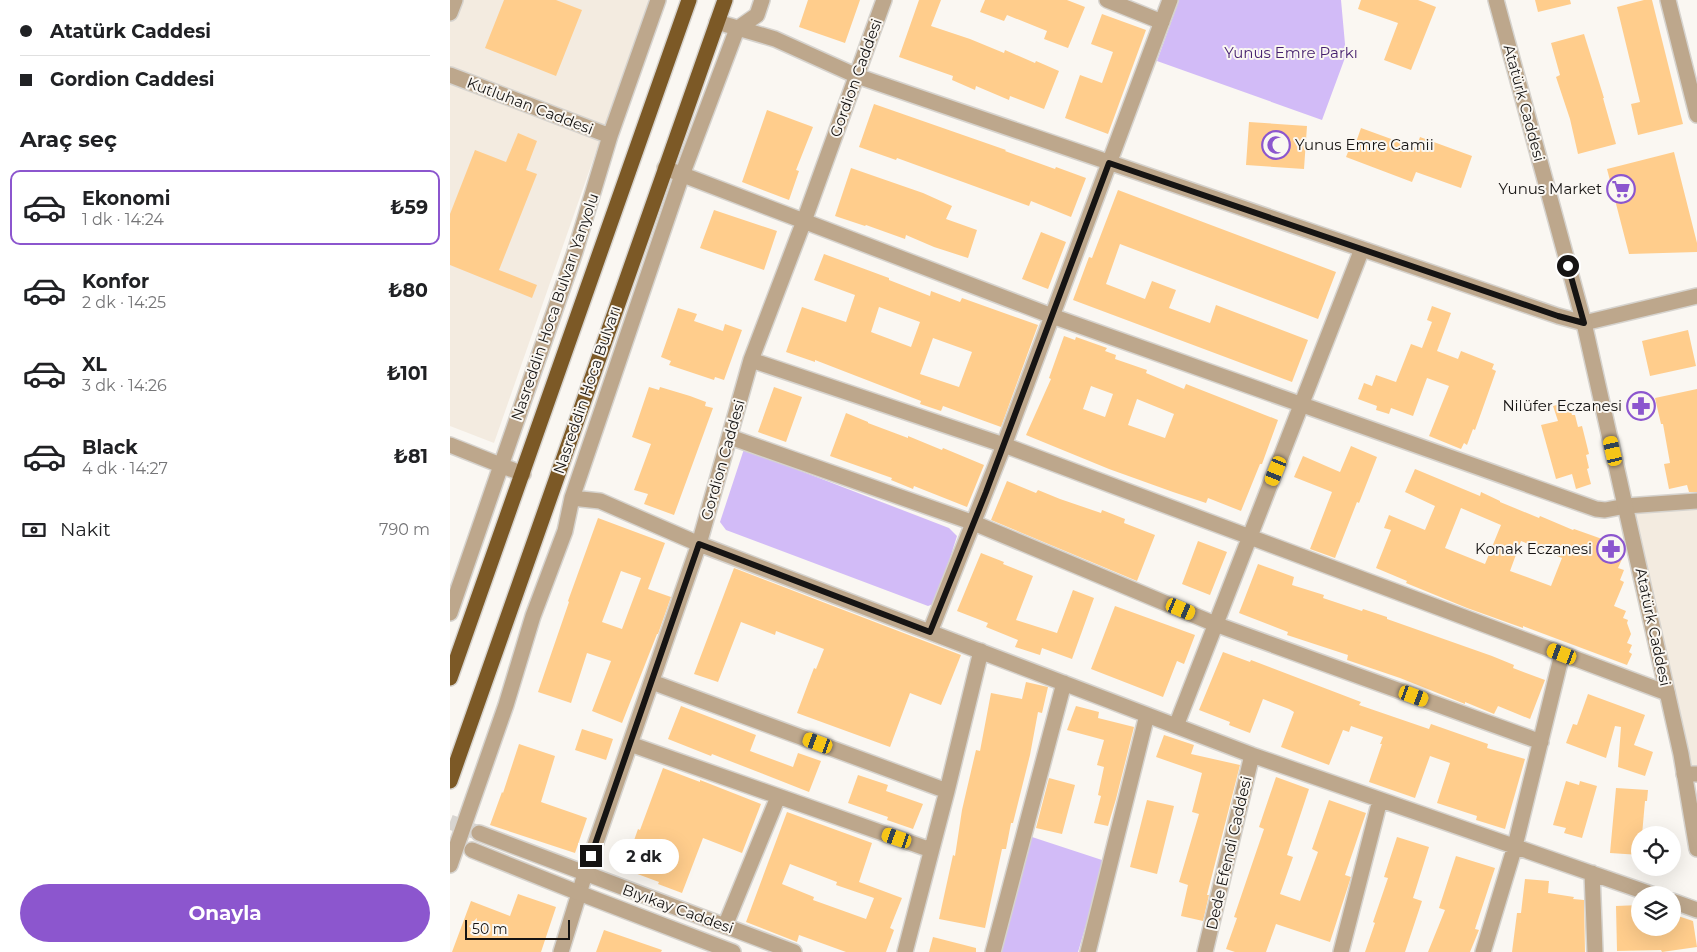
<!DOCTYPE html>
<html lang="tr">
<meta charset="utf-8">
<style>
:root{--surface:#fff;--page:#f2f2f2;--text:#202124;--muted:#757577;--line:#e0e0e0;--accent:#8c56ce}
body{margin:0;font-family:Montserrat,sans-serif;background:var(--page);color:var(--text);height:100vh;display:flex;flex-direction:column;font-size:19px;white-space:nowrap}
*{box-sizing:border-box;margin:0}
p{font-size:16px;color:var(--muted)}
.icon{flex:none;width:28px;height:28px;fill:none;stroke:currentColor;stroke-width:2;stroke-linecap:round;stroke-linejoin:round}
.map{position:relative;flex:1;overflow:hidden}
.sheet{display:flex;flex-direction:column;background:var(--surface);width:450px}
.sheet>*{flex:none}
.guide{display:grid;align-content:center;height:110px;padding:0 20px;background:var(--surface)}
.buttons{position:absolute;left:1181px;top:826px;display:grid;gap:10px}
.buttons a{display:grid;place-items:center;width:50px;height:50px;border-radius:50%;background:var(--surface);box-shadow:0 5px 20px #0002;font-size:25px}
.scale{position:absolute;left:15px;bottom:12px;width:105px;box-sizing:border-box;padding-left:5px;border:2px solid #161413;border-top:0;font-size:14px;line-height:18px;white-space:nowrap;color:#161413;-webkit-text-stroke:4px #faf7f2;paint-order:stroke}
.end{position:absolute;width:22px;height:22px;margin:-11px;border:6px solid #161413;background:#fff;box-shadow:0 0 0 2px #fff}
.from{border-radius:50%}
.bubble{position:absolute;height:35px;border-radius:18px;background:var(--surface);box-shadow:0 5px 20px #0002;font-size:16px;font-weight:700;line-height:35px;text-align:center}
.car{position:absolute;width:15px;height:30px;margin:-15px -8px;border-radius:6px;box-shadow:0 0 4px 1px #0007;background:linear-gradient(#f5c518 24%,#345 0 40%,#f5c518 0 76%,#345 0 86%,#f5c518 0)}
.guide b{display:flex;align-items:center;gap:18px;height:48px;font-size:19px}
.guide b+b{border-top:1px solid var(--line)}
.guide i{width:12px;height:12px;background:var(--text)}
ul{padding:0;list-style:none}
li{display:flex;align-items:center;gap:15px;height:75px;margin:0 10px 8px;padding:0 10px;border:2px solid transparent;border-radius:10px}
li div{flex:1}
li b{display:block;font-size:19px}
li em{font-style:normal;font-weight:700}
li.on{border-color:var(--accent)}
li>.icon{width:45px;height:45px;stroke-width:1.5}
h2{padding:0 20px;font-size:22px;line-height:60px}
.pay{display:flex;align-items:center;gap:12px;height:55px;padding:0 20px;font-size:19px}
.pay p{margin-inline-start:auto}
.button{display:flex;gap:10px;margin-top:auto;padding:10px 20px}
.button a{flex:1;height:58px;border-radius:30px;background:var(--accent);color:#fff;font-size:20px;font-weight:700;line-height:58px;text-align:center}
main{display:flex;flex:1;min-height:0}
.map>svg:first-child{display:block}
</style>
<main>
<section class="sheet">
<div class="guide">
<b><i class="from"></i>Atatürk Caddesi</b>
<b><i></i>Gordion Caddesi</b>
</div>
<h2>Araç seç</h2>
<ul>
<li class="on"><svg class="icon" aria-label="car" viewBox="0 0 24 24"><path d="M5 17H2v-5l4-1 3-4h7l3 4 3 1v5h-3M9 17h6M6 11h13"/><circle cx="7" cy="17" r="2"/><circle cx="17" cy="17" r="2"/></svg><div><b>Ekonomi</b><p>1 dk · 14:24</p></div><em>₺59</em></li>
<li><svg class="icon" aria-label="car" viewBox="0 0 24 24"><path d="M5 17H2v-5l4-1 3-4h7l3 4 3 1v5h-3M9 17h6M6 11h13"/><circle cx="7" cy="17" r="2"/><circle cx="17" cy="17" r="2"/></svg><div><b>Konfor</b><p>2 dk · 14:25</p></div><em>₺80</em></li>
<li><svg class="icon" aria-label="car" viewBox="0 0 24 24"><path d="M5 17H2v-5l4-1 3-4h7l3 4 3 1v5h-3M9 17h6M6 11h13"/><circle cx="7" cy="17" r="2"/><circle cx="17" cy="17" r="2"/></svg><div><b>XL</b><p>3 dk · 14:26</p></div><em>₺101</em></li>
<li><svg class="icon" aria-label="car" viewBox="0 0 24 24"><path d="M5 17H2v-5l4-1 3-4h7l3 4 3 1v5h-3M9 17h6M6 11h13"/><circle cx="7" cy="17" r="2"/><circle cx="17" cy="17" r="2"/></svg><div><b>Black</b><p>4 dk · 14:27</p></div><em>₺81</em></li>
</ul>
<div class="pay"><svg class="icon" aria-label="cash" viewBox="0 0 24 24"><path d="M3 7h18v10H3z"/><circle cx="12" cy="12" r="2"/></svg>Nakit<p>790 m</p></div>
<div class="button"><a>Onayla</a></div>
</section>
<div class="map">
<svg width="1247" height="952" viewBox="0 0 1247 952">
<rect width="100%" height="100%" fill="#faf7f2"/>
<path fill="#f3ebe0" d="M0 0H199L44 443 0 426Z
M1247 506V765H1242L1184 508Z"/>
<path fill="#d2bbf7" d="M729 0H891L896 55 872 120 707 61Z
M294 449 499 528 507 536 486 603 478 606 276 530 270 522Z
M582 837 655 861 628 952H549Z"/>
<path fill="#ffcd8c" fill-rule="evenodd" d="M54 0H106L132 10 106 76 35 48Z
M358 0H410L395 43 349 27Z
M469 0H491L481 26 520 39 554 53 555 50 585 63 586 61 609 71 594 109 560 96 559 100 526 86 525 90 502 80 503 76 449 57Z
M535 0H617L635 7 618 48 594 39 597 31 557 15 554 21 530 12Z
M911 0H968L986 7 961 70 934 60 948 23 908 9Z
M1085 0H1120L1121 4 1088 12Z
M1194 0H1202L1233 124 1188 135 1181 104 1190 102 1167 7Z
M652 14 696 30 658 134 615 118 630 75 652 83 663 52 641 44Z
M1134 34 1154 98H1153L1166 144 1128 154 1120 119 1106 77 1110 75 1101 43Z
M424 104 556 150 555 151 605 169 606 167 636 178 621 217 581 201 579 206 447 158 446 160 409 147Z
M317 110 363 127 346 170 349 171 339 200 292 182Z
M799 122 857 126 854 169 796 165Z
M911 128 966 148 970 137 1022 156 1011 188 966 172 962 182 896 157 900 147 904 148Z
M68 133 87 141 76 170 87 174 49 270 87 285 82 298 0 265V214L25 150 56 162Z
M1224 152 1247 243V252L1179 254 1157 169Z
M401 168 473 193 502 206 496 219 527 230 518 258 484 247 456 235 455 239 416 225 415 226 385 216Z
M668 190 886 272 868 319 670 244 656 284 695 299 702 281 726 290 719 308 760 323 766 305 858 340 842 382 623 300 639 257 642 258Z
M264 210 327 231 314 270 250 248Z
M591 232 616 242 598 289 572 279Z
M374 254 439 278V280L480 296 481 291 510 302 512 298 588 325 551 427 493 406 491 411 470 404 471 401 365 360V362L336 352 352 307 396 322 405 295 364 280ZM429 307 470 322 461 347 421 332ZM483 338 522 352 509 387 470 374Z
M982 306 1001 313 987 351 1008 359 1011 351 1044 364 1042 369 1046 371 1025 430 1023 429 1017 445 1014 443 1011 449 979 436 999 386 977 378 963 416 941 408 939 414 926 410 927 406 908 399 914 383 922 386 926 375 946 382 961 344 972 348 982 322 977 320Z
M228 308 247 314 244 321 273 331 275 324 292 330 274 380 265 377 264 380 219 365 221 361 211 357Z
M1238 330 1246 366 1200 376 1192 341Z
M614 336 625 340 626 337 657 348 655 351 666 355 665 359 697 370 696 373 734 389 736 384 828 420 812 464H810L791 511 758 498 756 503 723 492 659 469 576 435 601 379 599 378ZM641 386 663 394 655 417 633 409ZM687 399 724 414 715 438 678 425Z
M199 387 209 390 210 387 240 396 256 402 255 406 263 408 224 515 194 504 198 494 184 490 201 444 182 437Z
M324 387 352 397 336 442 308 432Z
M1247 389V492H1239L1237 485 1219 489 1214 464 1220 463 1213 424H1211L1205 398Z
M1118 402 1122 415H1125L1128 427 1132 426 1139 454 1136 455 1139 468 1137 469 1141 484 1126 489 1122 474 1106 479 1091 425 1108 421 1103 406Z
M396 413 418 422V423L458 438V436L492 450 493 448 534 465 517 507 464 486 463 489 441 480 442 478 380 456Z
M901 446 927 457 909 503 907 502 885 558 860 549 882 492 844 477 853 456 890 472Z
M965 469 1030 496 1031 492 1050 501V502L1089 518 1090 516 1123 530 1124 529 1169 545 1167 551 1170 553 1168 557 1172 559 1168 568 1174 570 1170 580 1174 582 1164 606 1176 611 1173 618 1178 620 1177 623 1181 634 1177 643 1182 645 1179 652 1182 654 1177 665 1073 626V628L1017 608 956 583 957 581 926 568 941 530 934 528 939 515 975 530 985 506 955 492ZM1011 508 1051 525 1035 564 995 548ZM1071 541 1112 558 1101 586 1060 571Z
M557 481 586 493 588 490 610 499 651 513 652 510 675 519 674 523 705 535 687 581 541 520Z
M148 518 215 543 198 589 221 597 208 634H207L172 723 142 711 161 661 137 653 121 703 88 692 119 602 118 601ZM171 571 191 578 172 629 152 622Z
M748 541 777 552 760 595 732 584Z
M531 553 554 562 553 564 583 576 566 620 607 633 623 590 644 598 622 659 592 648 590 655 565 647 568 640 536 627 538 623 507 611Z
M808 564 844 577 842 585 874 595 873 598 912 611 913 609 937 617V619L1042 656 1064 665 1063 668 1095 680 1080 719 1048 706 1044 714 1015 702V704L950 678 897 660 898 655 837 635 838 632 789 613Z
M284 568 511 655 491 705 460 693 440 747 347 713 364 668 366 669 374 649 326 631 325 635 291 622 268 682 244 674Z
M665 606 745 635 734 664 727 661 713 697 641 669Z
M773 652 800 662 801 660 911 702 909 705 979 729 981 724 1038 744 1037 748 1075 759 1055 829 1026 820 1027 816 987 803 1000 763 980 756 965 798 919 782 932 744H930L933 737 901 726 899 732 893 730 879 765 831 747 844 712 839 709 813 699 800 733 779 725 780 722 749 710Z
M576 682 598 687 592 713 588 712 580 755 563 823H561L556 849H552L535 928 489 919 503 855 505 856 512 810 526 750 530 751 541 693 572 699Z
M1138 694 1195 715 1184 745 1203 752 1195 776 1168 767 1171 727 1165 726 1156 758 1116 743 1123 724 1127 725Z
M231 706 306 735 300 751 343 767 348 753 371 761 359 792 262 754 261 756 218 739Z
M626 706 649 712 648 718 684 727 666 799 658 826 644 823 651 796 648 795 654 767 647 765 654 740 617 730Z
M132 729 163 739 156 760 125 750Z
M714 735 744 745 741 754 790 765 757 895H759L753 921 731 916 738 885 729 882 749 814 742 812 752 773 706 757Z
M69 744 105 756 91 802 137 818 125 853 40 825 52 792 53 793Z
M213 768 250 782V780L311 804 292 853 253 838 232 893 208 884 209 882 174 869 188 829 190 830Z
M408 775 438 785 436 791 473 804 463 829 437 820 438 817 398 803Z
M826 777 859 789 837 855 843 857 830 894 850 901 868 852 862 849 879 800 916 813 895 875 901 877 880 942 826 924 816 952H785L776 949 787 918 784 917 814 829 809 827Z
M599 778 625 785 612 834 586 828Z
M1116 781 1129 785 1130 781 1147 786 1132 838 1114 833 1116 828 1103 825Z
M1166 788 1198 790 1197 801H1195L1192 835H1190V855L1160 853Z
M697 800 724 806 707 874 680 867Z
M337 812 422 843 409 882 452 898 440 928 444 930 436 952H396L349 935 347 942 296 922ZM340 864 387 882 386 885 424 898 416 919 363 900 364 897 332 884Z
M947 837 979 847 963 898 972 901 955 952H915L925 923 923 922 938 878 934 877Z
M1006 856 1045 868 1025 929 1029 930 1020 952H978L995 910 989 908Z
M1075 879 1099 881 1098 893 1124 897 1123 899 1134 900 1135 952H1062L1067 913H1071Z
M68 894 106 907 91 952H2L21 901 60 916Z
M1190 905V928H1222V914L1243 921 1247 947 1212 952 1211 950 1167 951 1166 906Z
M154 930 212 950 211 952H146Z
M483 937 526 948V952H479Z"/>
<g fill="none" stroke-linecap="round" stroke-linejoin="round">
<path stroke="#d8d5d1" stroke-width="15" stroke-dasharray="15 8" stroke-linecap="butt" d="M0 822 29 833"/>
<defs>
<path id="minor" d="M657 0 712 22
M1218 0 1247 115
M267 22 325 39 407 76 1108 316 1134 323 1247 296
M215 168 602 316 1146 509 1155 510 1176 506 1247 501
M301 360 554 445 1217 693
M280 437 524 523 765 624 1091 742
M122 498 150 501 249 544 802 755 1204 895
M480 632 554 445 720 0
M202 682 497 791
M726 726 912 249
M180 744 481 850
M1234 774H1247
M0 865 56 705 83 616 115 531 122 498 232 175 287 29 307 15 312 0
M1142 873 1145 952
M1222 901 1247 910
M275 926 328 797
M111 952 135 874 249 544 301 360 354 221 434 0
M455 952 497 791 531 651
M543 952 614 683
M638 952 697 715
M755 952 802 755
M891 952 930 800
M1033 952 1065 846 1112 654"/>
<path id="tertiary" d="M1046 0 1134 323 1231 754 1247 849
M0 13 5 0
M0 75 160 136
M0 445 73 474
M0 613 125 252 160 136 208 0
M29 833 344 952
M22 850 129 893 283 952"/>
<path id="trunk" d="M0 678 239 0
M0 781 275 0"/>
</defs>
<use href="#minor" stroke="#d6d3ce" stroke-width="18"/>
<use href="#tertiary" stroke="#d6d3ce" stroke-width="18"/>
<use href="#trunk" stroke="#d6d3ce" stroke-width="18"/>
<use href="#minor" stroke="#bda78c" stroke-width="15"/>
<use href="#tertiary" stroke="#bda78c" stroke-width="15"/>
<use href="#trunk" stroke="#7c5926" stroke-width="15"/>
</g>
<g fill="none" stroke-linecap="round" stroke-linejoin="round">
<path stroke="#161413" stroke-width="6" d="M141 856 249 544 480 632 536 492 659 163 1108 316 1134 323 1118 266"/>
</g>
<defs>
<symbol id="mosque-ring" viewBox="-11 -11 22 22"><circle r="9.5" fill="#faf7f2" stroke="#8c56ce" stroke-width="1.5"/><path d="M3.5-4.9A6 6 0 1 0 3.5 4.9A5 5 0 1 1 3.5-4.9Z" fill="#8c56ce"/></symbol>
<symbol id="supermarket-ring" viewBox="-11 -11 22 22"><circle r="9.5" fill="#faf7f2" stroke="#8c56ce" stroke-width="1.5"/><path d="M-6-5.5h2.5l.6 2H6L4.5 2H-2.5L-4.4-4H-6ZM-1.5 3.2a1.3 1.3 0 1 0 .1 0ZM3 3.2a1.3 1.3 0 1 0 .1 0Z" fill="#8c56ce"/></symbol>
<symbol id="pharmacy-ring" viewBox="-11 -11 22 22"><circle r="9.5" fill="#faf7f2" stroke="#8c56ce" stroke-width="1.5"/><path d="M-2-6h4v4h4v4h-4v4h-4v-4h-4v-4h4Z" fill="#8c56ce"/></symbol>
</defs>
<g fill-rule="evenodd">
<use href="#mosque-ring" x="810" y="129" width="32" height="32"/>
<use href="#supermarket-ring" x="1155" y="173" width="32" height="32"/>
<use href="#pharmacy-ring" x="1175" y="390" width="32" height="32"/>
<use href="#pharmacy-ring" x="1145" y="533" width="32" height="32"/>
</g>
<g text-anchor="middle" stroke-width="4" stroke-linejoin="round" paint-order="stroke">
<g font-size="15" fill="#441e6d" stroke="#faf7f2">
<text x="841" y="58">Yunus Emre Parkı</text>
</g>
<g font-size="15" fill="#161413" stroke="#faf7f2">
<text transform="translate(406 78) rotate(-70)" y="5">Gordion Caddesi</text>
<text transform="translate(1074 103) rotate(75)" y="5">Atatürk Caddesi</text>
<text transform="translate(80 106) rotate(21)" y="5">Kutluhan Caddesi</text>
<text transform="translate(105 307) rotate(-71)" y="5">Nasreddin Hoca Bulvarı Yanyolu</text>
<text transform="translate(137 390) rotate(-71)" y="5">Nasreddin Hoca Bulvarı</text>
<text transform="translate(273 460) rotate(-74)" y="5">Gordion Caddesi</text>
<text transform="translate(1203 627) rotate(78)" y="5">Atatürk Caddesi</text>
<text transform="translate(779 853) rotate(-77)" y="5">Dede Efendi Caddesi</text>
<text transform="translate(228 909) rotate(20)" y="5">Bıyıkay Caddesi</text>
</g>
<g font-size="15" fill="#161413" stroke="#faf7f2" text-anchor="end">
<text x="845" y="150" text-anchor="start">Yunus Emre Camii</text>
<text x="1152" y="194">Yunus Market</text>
<text x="1172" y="411">Nilüfer Eczanesi</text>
<text x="1142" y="554">Konak Eczanesi</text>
</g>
</g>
</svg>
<div class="buttons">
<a><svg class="icon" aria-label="locate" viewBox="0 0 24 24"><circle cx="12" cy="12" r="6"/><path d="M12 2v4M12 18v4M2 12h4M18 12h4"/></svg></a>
<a><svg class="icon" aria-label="layers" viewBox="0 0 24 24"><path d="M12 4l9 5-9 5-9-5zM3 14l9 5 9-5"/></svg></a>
</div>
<div class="scale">50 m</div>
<i class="end from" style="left:1118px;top:266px"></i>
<i class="end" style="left:141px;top:856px"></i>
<div class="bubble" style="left:159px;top:839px;width:70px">2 dk</div>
<i class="car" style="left:1163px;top:451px;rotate:347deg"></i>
<i class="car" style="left:826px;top:471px;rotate:202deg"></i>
<i class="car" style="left:731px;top:609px;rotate:113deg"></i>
<i class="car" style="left:1112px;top:654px;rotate:291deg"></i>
<i class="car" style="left:964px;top:696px;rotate:110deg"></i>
<i class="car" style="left:368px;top:743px;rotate:290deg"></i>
<i class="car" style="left:447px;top:838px;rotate:289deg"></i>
</div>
</main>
